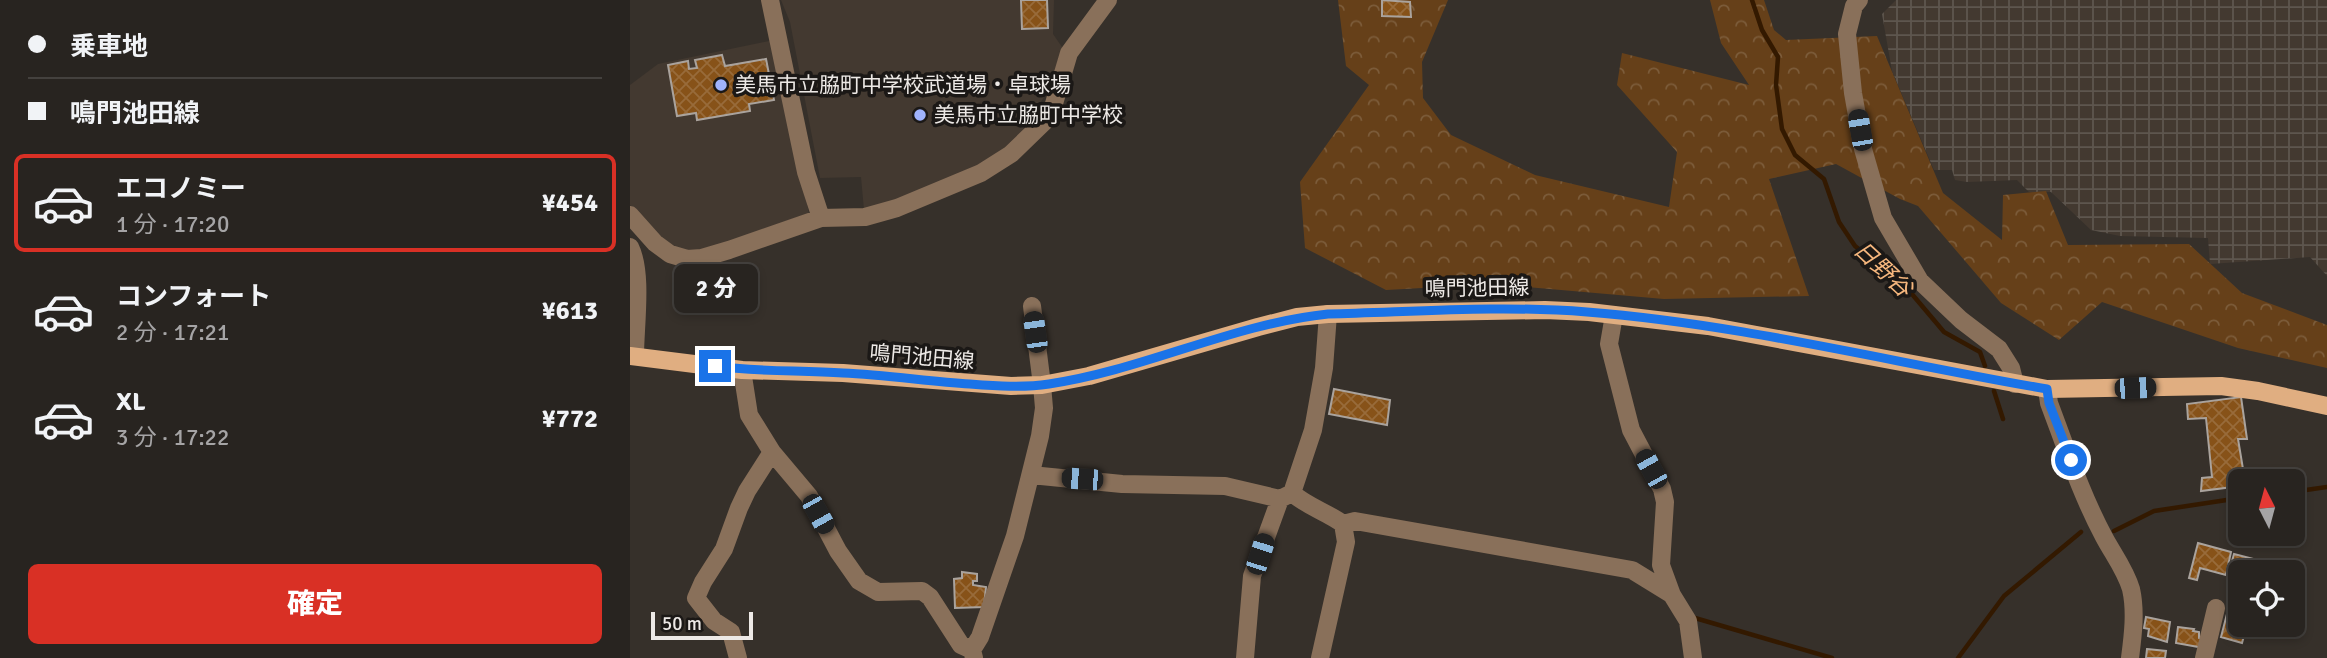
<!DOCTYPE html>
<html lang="ja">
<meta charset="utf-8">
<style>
:root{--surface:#282420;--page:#34302d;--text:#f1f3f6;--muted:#a5a4a5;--line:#44413e;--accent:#d93025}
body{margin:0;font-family:Signika,"Noto Sans JP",sans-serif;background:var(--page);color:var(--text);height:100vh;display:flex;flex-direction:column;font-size:26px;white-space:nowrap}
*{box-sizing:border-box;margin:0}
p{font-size:23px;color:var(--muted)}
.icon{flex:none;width:38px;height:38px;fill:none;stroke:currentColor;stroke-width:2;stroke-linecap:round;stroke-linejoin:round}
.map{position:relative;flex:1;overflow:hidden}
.sheet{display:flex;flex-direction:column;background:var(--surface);width:630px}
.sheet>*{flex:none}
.banner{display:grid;align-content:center;height:154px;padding:0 28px;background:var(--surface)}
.needle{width:46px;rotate:354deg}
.buttons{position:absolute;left:1598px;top:469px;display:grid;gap:14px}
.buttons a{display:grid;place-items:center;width:77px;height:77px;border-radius:10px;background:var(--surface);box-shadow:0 4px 10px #0003,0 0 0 2px var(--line);font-size:35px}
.scale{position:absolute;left:21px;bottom:18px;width:102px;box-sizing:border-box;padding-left:7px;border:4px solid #ede9e6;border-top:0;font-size:19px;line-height:24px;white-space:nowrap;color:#ede9e6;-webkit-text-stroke:5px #1b1816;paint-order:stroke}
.end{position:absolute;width:32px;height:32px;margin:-16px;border:9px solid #1a73e8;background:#fff;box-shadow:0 0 0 4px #fff}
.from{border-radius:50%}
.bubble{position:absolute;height:49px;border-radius:10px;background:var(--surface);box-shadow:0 4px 10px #0003,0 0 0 2px var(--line);font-size:23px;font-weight:800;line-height:49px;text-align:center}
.car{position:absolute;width:21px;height:42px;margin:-21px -10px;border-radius:9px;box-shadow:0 0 5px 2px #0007;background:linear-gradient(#222 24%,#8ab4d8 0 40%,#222 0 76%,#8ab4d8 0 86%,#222 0)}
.banner b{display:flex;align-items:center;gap:24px;height:66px;font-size:26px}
.banner b+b{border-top:2px solid var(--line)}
.banner i{width:18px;height:18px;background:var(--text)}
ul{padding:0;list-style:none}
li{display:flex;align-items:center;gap:21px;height:98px;margin:0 14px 10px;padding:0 14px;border:4px solid transparent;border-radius:10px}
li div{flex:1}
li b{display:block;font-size:26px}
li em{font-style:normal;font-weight:800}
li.selected{border-color:var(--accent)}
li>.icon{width:63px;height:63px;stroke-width:1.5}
.primary-button{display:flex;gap:14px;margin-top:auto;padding:14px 28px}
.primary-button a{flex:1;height:80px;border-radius:10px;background:var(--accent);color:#fff;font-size:28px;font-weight:800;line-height:80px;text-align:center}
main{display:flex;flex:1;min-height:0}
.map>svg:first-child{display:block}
</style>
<main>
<section class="sheet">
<div class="banner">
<b><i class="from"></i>乗車地</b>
<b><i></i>鳴門池田線</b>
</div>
<ul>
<li class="selected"><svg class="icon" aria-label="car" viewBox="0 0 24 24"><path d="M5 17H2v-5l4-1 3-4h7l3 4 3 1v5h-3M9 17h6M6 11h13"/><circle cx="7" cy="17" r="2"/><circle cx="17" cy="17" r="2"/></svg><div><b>エコノミー</b><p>1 分 · 17:20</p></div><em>¥454</em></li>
<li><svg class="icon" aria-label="car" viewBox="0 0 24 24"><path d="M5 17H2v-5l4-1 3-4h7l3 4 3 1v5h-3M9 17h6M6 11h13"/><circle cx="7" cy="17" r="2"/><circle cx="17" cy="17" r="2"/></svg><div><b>コンフォート</b><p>2 分 · 17:21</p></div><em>¥613</em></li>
<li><svg class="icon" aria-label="car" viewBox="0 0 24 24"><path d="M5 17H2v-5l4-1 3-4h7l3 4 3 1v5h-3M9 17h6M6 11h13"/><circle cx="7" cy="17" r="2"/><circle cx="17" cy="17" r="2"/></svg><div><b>XL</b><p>3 分 · 17:22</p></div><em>¥772</em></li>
</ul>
<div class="primary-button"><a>確定</a></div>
</section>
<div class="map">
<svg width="1697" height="658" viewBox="0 0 1697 658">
<defs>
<pattern id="industrial-grid" width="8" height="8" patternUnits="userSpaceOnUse" patternTransform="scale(1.75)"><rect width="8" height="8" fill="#433930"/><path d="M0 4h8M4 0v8" fill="none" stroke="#5e564e"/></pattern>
<pattern id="forest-crowns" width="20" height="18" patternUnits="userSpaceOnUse" patternTransform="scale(1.75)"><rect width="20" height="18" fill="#664019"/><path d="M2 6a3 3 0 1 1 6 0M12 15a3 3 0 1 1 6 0" fill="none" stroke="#7c5c3a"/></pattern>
<pattern id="building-cross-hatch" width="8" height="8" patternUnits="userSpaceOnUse" patternTransform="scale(1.75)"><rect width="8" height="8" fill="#875218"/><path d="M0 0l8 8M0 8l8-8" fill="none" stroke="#986b3a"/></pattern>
</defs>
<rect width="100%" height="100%" fill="#36302a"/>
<path fill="#433930" d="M151 0H424L423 34 432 47 420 88 385 142 356 164 263 202 234 210 231 177 190 178 160 22Z
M144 40 179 213 64 254 32 242 0 205V85L28 64Z"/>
<path fill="url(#industrial-grid)" d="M1266 0H1697V276L1680 257 1580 264 1578 238 1490 236 1461 230 1421 192H1399L1387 180 1337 182 1325 180 1322 170H1304L1262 71 1252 14Z"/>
<path fill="url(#forest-crowns)" d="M708 0H818L792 62 793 98 821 135 905 175 1039 207 1047 152 987 85 992 53 1119 85 1091 43 1080 0H1134L1144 30 1156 40 1247 36 1313 193 1372 240 1373 195 1416 191 1438 245 1559 244 1612 293 1697 325V368L1608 348 1472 302 1429 340 1371 303 1288 206 1270 199 1206 164 1139 179 1179 296 1034 299 864 284 756 290 675 248 670 182 739 85 716 66Z"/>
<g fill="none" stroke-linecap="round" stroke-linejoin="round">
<path stroke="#331900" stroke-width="4.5" d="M1122 0 1132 30 1148 57 1146 85 1152 129 1165 155 1194 179 1209 222 1225 246 1276 287 1314 332 1350 352 1355 366
M1364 391 1373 419
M1662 492 1697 487
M1484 531 1524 511 1610 498
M1065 618 1202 658
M1328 658 1374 596 1451 532"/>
</g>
<path fill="url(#building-cross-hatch)" stroke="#aaa39d" stroke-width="2" d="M391 0H417L418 28 392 29Z
M752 0 780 2 781 17 752 16Z
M92 55 95 66 136 59 144 100 119 104 120 111 67 120 66 113 47 116 38 65 58 61 59 69 67 68 65 60Z
M704 389 760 400 757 425 699 414Z
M1611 397 1617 439H1608L1615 481H1610V486L1571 491 1572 478 1582 477 1576 418 1558 419 1557 404Z
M1568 543 1601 552 1596 575 1570 568 1567 580 1559 578Z
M1604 554 1635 562 1632 572H1610V579L1598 576Z
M332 572 347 574V581H343V585L356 587 354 607 325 608 324 579 332 578Z
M1597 614 1610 618V625H1617L1612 643 1591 637Z
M1516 617 1540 622 1537 642 1518 636 1519 629 1514 628Z
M1548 627 1564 629 1563 631 1569 632V638L1575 639 1574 648 1546 643Z
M1517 649 1536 651 1535 658H1516Z"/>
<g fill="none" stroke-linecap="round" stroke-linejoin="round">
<path stroke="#89705a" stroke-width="18" d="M1229 0 1224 6 1217 34 1223 93 1233 149 1253 218 1290 281 1331 320 1369 349 1381 368 1385 384
M0 215 25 243 40 254 57 259 72 258 99 250 191 218 176 172 140 0
M191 218 235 217 267 208 351 173 381 154 414 122 423 107 439 53 478 0
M0 247C13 273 5 326 5 356
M984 315 979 344 1001 430 1032 489 1035 502 1031 565 1042 595 1058 621 1063 658
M112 370 119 415 142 452 179 496 208 551 229 581 248 592 292 591 300 597 331 645 342 650 344 658
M1417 389 1419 403C1436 448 1451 494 1474 537 1483 554 1495 569 1501 589 1506 611 1503 635 1500 658
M401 475 492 484 595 486 650 499
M713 524 725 521 1002 570 1041 594
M342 650 350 637 385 536 410 436 414 408 412 385 402 306
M108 658 101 632 84 621 66 598 73 582 94 549 109 508 117 491 142 452
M615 658 622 576 650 499 660 494
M690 658 716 542 713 524C697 512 678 507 662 493L683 430 694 368 698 314
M1574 658 1586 608"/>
<path stroke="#e0ae81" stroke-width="18" d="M0 356 112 370 213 373 381 386 412 385 459 376 628 327 667 317 698 314 915 310 959 312 1078 326 1417 389 1591 386 1628 391 1697 406"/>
</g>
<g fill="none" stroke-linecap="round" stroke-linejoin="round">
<path stroke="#1a73e8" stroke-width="9" d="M85 366C127 372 170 370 213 373 255 375 297 381 340 384 366 386 393 388 419 384 514 370 602 324 698 314 783 312 871 305 957 312 1111 324 1264 363 1417 389L1419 403 1441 460"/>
</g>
<g fill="#a0b3fd" stroke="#1b1816" stroke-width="2.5">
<circle cx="91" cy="85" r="7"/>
<circle cx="290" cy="115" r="7"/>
</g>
<g text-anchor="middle" stroke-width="7" stroke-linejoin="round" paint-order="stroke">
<g font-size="21" fill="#ede9e6" stroke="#1b1816" text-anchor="start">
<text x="105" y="92">美馬市立脇町中学校武道場・卓球場</text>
<text x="304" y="122">美馬市立脇町中学校</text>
</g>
<g font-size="21" fill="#ede9e6" stroke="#1b1816">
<text transform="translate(847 288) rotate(-1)" y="7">鳴門池田線</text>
<text transform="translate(292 357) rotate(5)" y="7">鳴門池田線</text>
</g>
<g font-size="23" font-style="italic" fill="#f5b67d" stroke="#1b1816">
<text transform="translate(1253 269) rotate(43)" y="8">日野谷</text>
</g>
</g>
</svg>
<div class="buttons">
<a><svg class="needle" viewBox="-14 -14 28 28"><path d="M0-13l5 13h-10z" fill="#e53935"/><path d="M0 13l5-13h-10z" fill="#a5a4a5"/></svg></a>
<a><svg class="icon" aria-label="locate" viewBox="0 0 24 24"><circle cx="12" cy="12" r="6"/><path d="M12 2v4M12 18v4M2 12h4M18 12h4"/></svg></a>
</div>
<div class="scale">50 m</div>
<i class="end from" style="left:1441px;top:460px"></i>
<i class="end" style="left:85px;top:366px"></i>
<div class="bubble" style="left:44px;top:264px;width:84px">2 分</div>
<i class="car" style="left:1230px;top:130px;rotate:350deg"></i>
<i class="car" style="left:405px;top:332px;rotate:352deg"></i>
<i class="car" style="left:1505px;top:388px;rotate:88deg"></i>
<i class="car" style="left:1021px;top:469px;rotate:331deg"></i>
<i class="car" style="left:452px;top:479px;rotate:274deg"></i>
<i class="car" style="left:188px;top:514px;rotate:151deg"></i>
<i class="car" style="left:630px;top:554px;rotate:18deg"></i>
</div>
</main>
